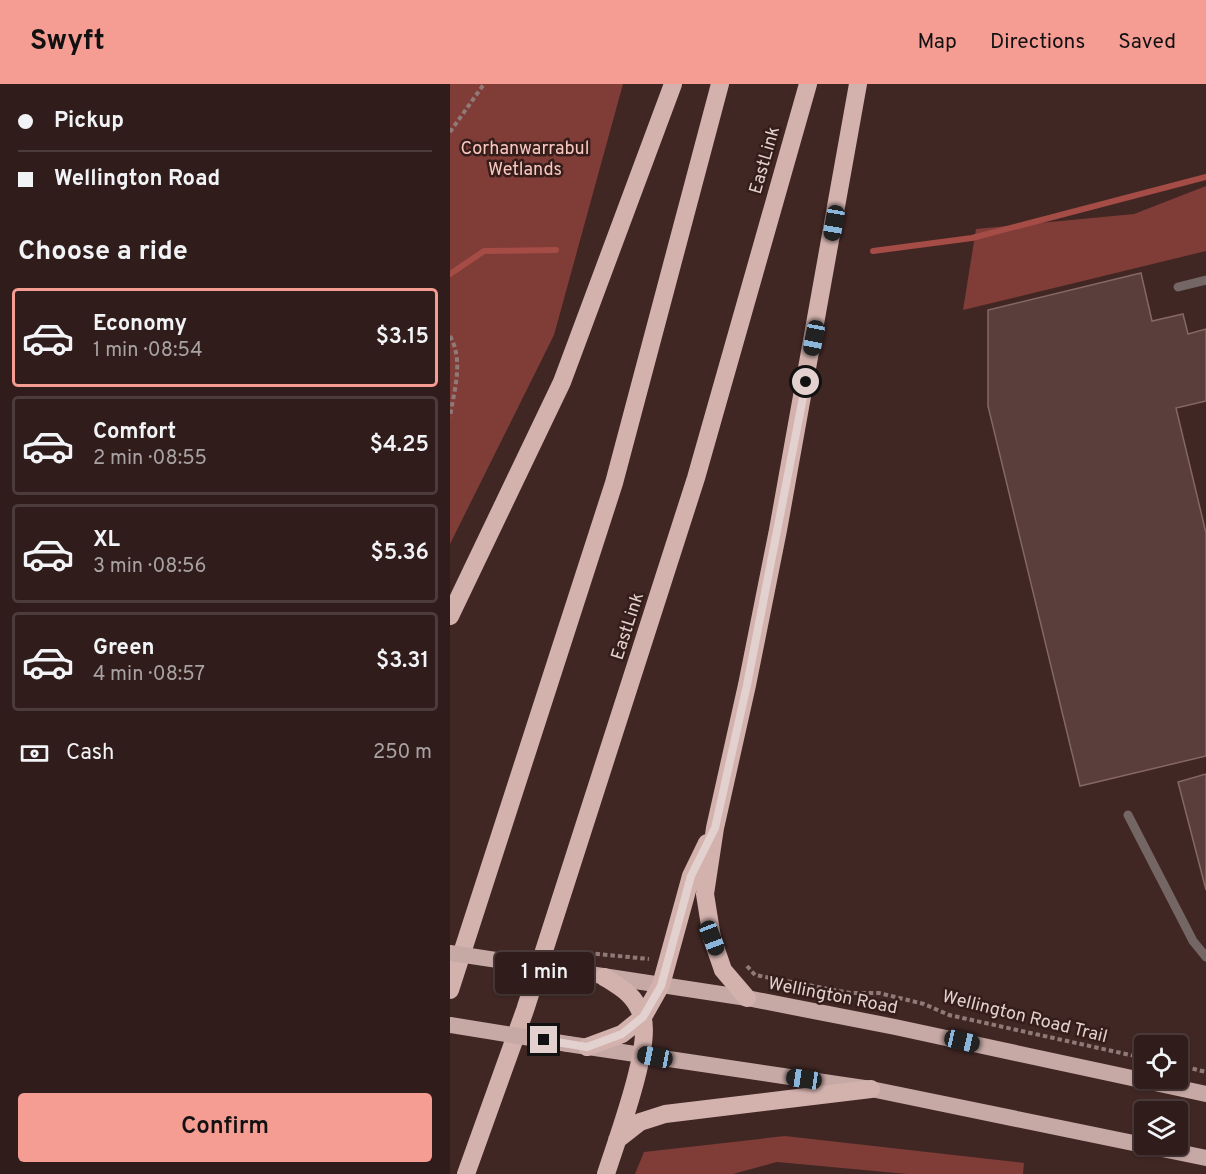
<!DOCTYPE html>
<meta charset="utf-8">
<style>
:root{--surface:#301d1b;--page:#3c2a28;--text:#f1f3f6;--muted:#a8a2a3;--line:#4b3b3a;--accent:#f59c93}
body{margin:0;font-family:Overpass,sans-serif;background:var(--page);color:var(--text);height:100vh;display:flex;flex-direction:column;font-size:22px;white-space:nowrap}
*{box-sizing:border-box;margin:0}
p{font-size:20px;color:var(--muted)}
.icon{flex:none;width:33px;height:33px;fill:none;stroke:currentColor;stroke-width:2;stroke-linecap:round;stroke-linejoin:round}
.map{position:relative;flex:1;overflow:hidden}
.sheet{display:flex;flex-direction:column;background:var(--surface);width:450px}
.sheet>*{flex:none}
.top-card{display:grid;align-content:center;height:132px;padding:0 18px;background:var(--surface)}
.tools{position:absolute;left:684px;top:951px;display:grid;gap:12px}
.tools a{display:grid;place-items:center;width:54px;height:54px;border-radius:6px;background:var(--surface);box-shadow:0 2px 4px #0004,0 0 0 2px var(--line);font-size:30px}
.end{position:absolute;width:27px;height:27px;margin:-14px;border:8px solid #e3d1cf;background:#111;box-shadow:0 0 0 3px #111}
.from{border-radius:50%}
.bubble{position:absolute;height:42px;border-radius:6px;background:var(--surface);box-shadow:0 2px 4px #0004,0 0 0 2px var(--line);font-size:20px;font-weight:600;line-height:42px;text-align:center}
.car{position:absolute;width:18px;height:36px;margin:-18px -9px;border-radius:8px;box-shadow:0 0 4px 2px #0007;background:linear-gradient(#222 24%,#8ab4d8 0 40%,#222 0 76%,#8ab4d8 0 86%,#222 0)}
.top-card b{display:flex;align-items:center;gap:21px;height:57px;font-size:22px}
.top-card b+b{border-top:2px solid var(--line)}
.top-card i{width:15px;height:15px;background:var(--text)}
ul{padding:0;list-style:none}
li{display:flex;align-items:center;gap:18px;height:99px;margin:0 12px 9px;padding:0 6px;border:3px solid var(--line);border-radius:6px}
li div{flex:1}
li b{display:block;font-size:22px}
li em{font-style:normal;font-weight:600}
li.current{border-color:var(--accent)}
li>.icon{width:54px;height:54px;stroke-width:1.5}
h2{padding:0 18px;font-size:27px;line-height:72px}
.pay{display:flex;align-items:center;gap:15px;height:66px;padding:0 18px;font-size:22px}
.pay p{margin-inline-start:auto}
.primary-button{display:flex;gap:12px;margin-top:auto;padding:12px 18px}
.primary-button a{flex:1;height:69px;border-radius:6px;background:var(--accent);color:#111;font-size:24px;font-weight:600;line-height:69px;text-align:center}
header{display:flex;align-items:center;gap:36px;box-sizing:border-box;height:84px;padding:0 30px;background:var(--accent);color:#111}
header strong{font-size:28px}
nav{display:flex;gap:33px;margin-inline-start:auto;font-size:21px}
main{display:flex;flex:1;min-height:0}
.map>svg:first-child{display:block}
</style>
<header>
<strong>Swyft</strong>
<nav><a>Map</a><a>Directions</a><a>Saved</a></nav>
</header>
<main>
<section class="sheet">
<div class="top-card">
<b><i class="from"></i>Pickup</b>
<b><i></i>Wellington Road</b>
</div>
<h2>Choose a ride</h2>
<ul>
<li class="current"><svg class="icon" aria-label="car" viewBox="0 0 24 24"><path d="M5 17H2v-5l4-1 3-4h7l3 4 3 1v5h-3M9 17h6M6 11h13"/><circle cx="7" cy="17" r="2"/><circle cx="17" cy="17" r="2"/></svg><div><b>Economy</b><p>1 min · 08:54</p></div><em>$3.15</em></li>
<li><svg class="icon" aria-label="car" viewBox="0 0 24 24"><path d="M5 17H2v-5l4-1 3-4h7l3 4 3 1v5h-3M9 17h6M6 11h13"/><circle cx="7" cy="17" r="2"/><circle cx="17" cy="17" r="2"/></svg><div><b>Comfort</b><p>2 min · 08:55</p></div><em>$4.25</em></li>
<li><svg class="icon" aria-label="car" viewBox="0 0 24 24"><path d="M5 17H2v-5l4-1 3-4h7l3 4 3 1v5h-3M9 17h6M6 11h13"/><circle cx="7" cy="17" r="2"/><circle cx="17" cy="17" r="2"/></svg><div><b>XL</b><p>3 min · 08:56</p></div><em>$5.36</em></li>
<li><svg class="icon" aria-label="car" viewBox="0 0 24 24"><path d="M5 17H2v-5l4-1 3-4h7l3 4 3 1v5h-3M9 17h6M6 11h13"/><circle cx="7" cy="17" r="2"/><circle cx="17" cy="17" r="2"/></svg><div><b>Green</b><p>4 min · 08:57</p></div><em>$3.31</em></li>
</ul>
<div class="pay"><svg class="icon" aria-label="cash" viewBox="0 0 24 24"><path d="M3 7h18v10H3z"/><circle cx="12" cy="12" r="2"/></svg>Cash<p>250 m</p></div>
<div class="primary-button"><a>Confirm</a></div>
</section>
<div class="map">
<svg width="756" height="1090" viewBox="0 0 756 1090">
<rect width="100%" height="100%" fill="#402724"/>
<path fill="#803c36" d="M0 0H173L104 251 0 460Z
M756 102V167L513 226 526 145 684 130Z
M335 1052 574 1079 573 1090H457L327 1078 283 1090H185L194 1068Z"/>
<g fill="none" stroke-linecap="round" stroke-linejoin="round">
<path stroke="#a44c45" stroke-width="6" d="M423 167 522 154 756 93
M0 190 34 167 106 166"/>
</g>
<path fill="#593e3b" stroke="#856764" stroke-width="1.5" d="M691 189 702 237 733 230 738 250 756 245V317L726 324 756 449V672L630 702 538 322V226Z
M756 690V806L728 698Z"/>
<g fill="none" stroke-linecap="round" stroke-linejoin="round">
<path stroke="#907a78" stroke-width="4" stroke-dasharray="4.5 3" stroke-linecap="butt" d="M0 48 34 0
M0 252C14 277 4 306 0 333
M138 869 199 875
M297 882 305 891 400 909H429L474 920 499 931 694 974
M728 981 756 988"/>
<path stroke="#746664" stroke-width="9" d="M728 203 756 196
M678 731 743 857 756 873"/>
<path stroke="#c6a8a4" stroke-width="16" d="M133 889 297 914 445 943 756 1010
M118 960 421 1005 756 1074"/>
<path stroke="#d3b2ae" stroke-width="18" d="M0 532 112 298 223 0
M154 893C172 904 185 911 192 932 203 960 166 1058 156 1090
M0 906 164 399 270 0
M297 914 273 886 262 854 255 810 265 744 297 601 328 446 408 0
M137 963 172 950 193 933 211 901 241 792 257 759
M167 1056 190 1038 215 1030 421 1005
M16 1090 75 926 246 394 358 0"/>
<path stroke="#c6a8a4" stroke-width="16" d="M0 869 133 889
M0 941 118 960"/>
</g>
<g fill="none" stroke-linecap="round" stroke-linejoin="round">
<path stroke="#e3d1cf" stroke-width="8" d="M94 956 137 963 172 950 193 933 211 902 241 792 265 744 297 601 356 298"/>
</g>
<g text-anchor="middle" stroke-width="5" stroke-linejoin="round" paint-order="stroke">
<g font-size="18" fill="#f9c6c0" stroke="#351d1a">
<text x="75" y="70">Corhanwarrabul<tspan x="75" dy="21">Wetlands</tspan></text>
</g>
<g font-size="18" fill="#e3d1cf" stroke="#351d1a">
<text transform="translate(314 76) rotate(-74)" y="6">EastLink</text>
<text transform="translate(177 542) rotate(-72)" y="6">EastLink</text>
<text transform="translate(383 911) rotate(11)" y="6">Wellington Road</text>
<text transform="translate(575 932) rotate(14)" y="6">Wellington Road Trail</text>
</g>
</g>
</svg>
<div class="tools">
<a><svg class="icon" aria-label="locate" viewBox="0 0 24 24"><circle cx="12" cy="12" r="6"/><path d="M12 2v4M12 18v4M2 12h4M18 12h4"/></svg></a>
<a><svg class="icon" aria-label="layers" viewBox="0 0 24 24"><path d="M12 4l9 5-9 5-9-5zM3 14l9 5 9-5"/></svg></a>
</div>
<i class="end from" style="left:356px;top:298px"></i>
<i class="end" style="left:94px;top:956px"></i>
<div class="bubble" style="left:45px;top:868px;width:99px">1 min</div>
<i class="car" style="left:384px;top:139px;rotate:190deg"></i>
<i class="car" style="left:364px;top:254px;rotate:191deg"></i>
<i class="car" style="left:262px;top:854px;rotate:159deg"></i>
<i class="car" style="left:512px;top:957px;rotate:103deg"></i>
<i class="car" style="left:205px;top:973px;rotate:281deg"></i>
<i class="car" style="left:354px;top:995px;rotate:278deg"></i>
</div>
</main>
